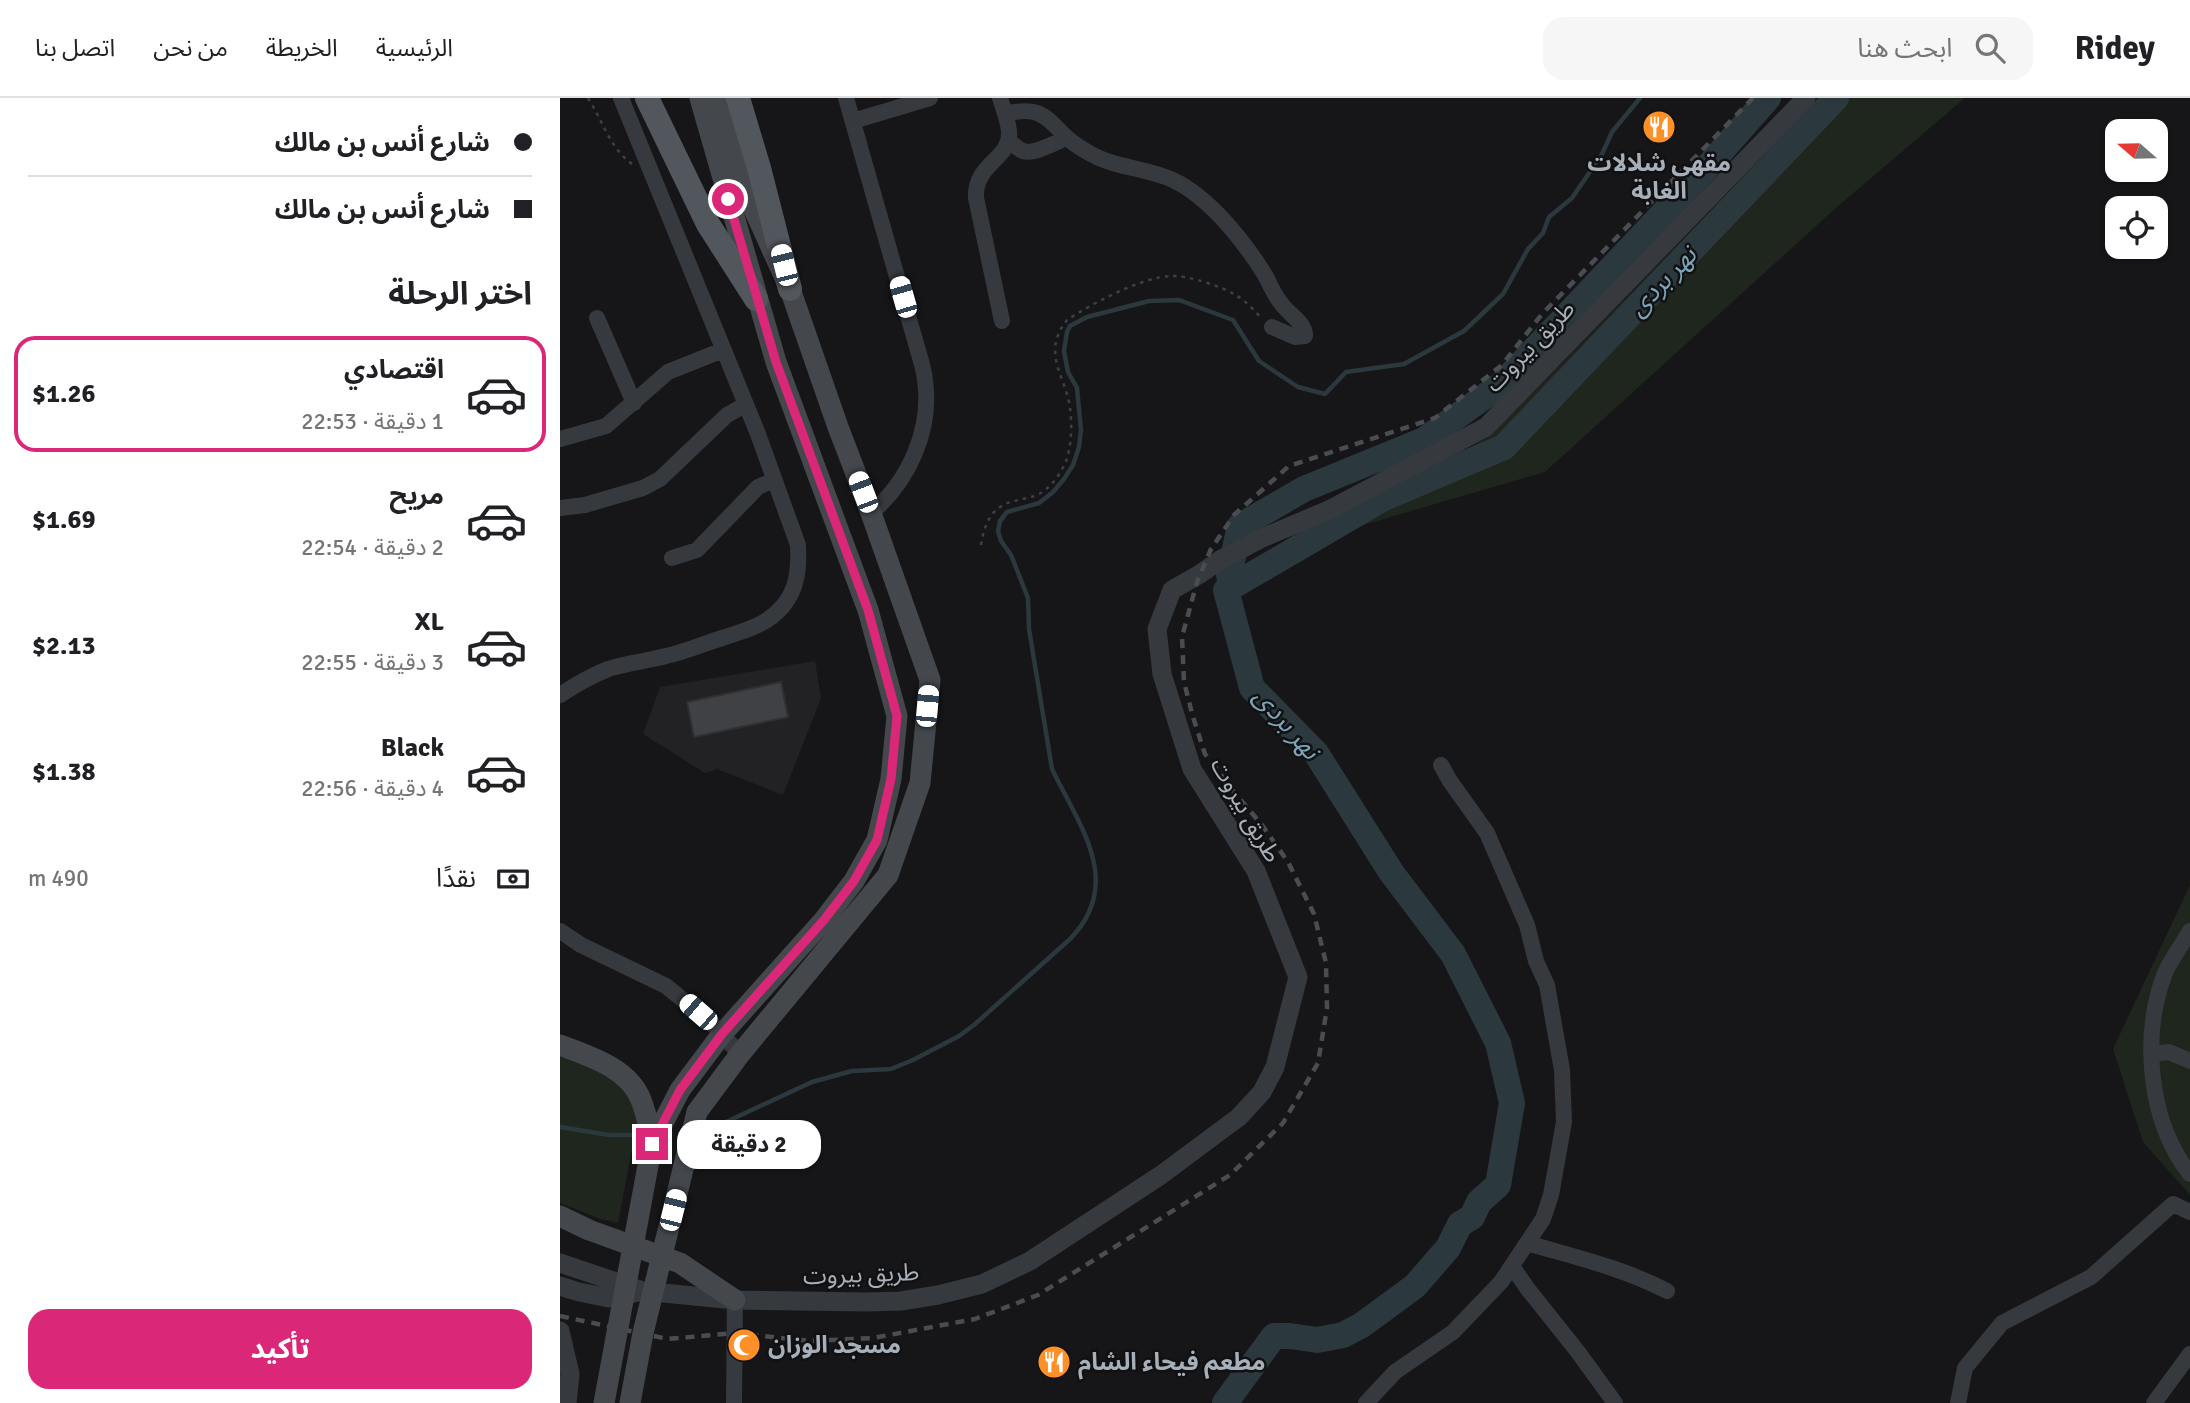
<!DOCTYPE html>
<html lang="ar">
<meta charset="utf-8">
<style>
:root{--surface:#fff;--page:#f6f6f6;--text:#202124;--muted:#757577;--line:#e0e0e0;--accent:#db2777}
body{margin:0;font-family:Signika,"Noto Sans Arabic",sans-serif;background:var(--page);color:var(--text);direction:rtl;height:100vh;display:flex;flex-direction:column;font-size:26px;white-space:nowrap}
*{box-sizing:border-box;margin:0}
p{font-size:23px;color:var(--muted)}
.icon{flex:none;width:38px;height:38px;fill:none;stroke:currentColor;stroke-width:2;stroke-linecap:round;stroke-linejoin:round}
.map{position:relative;flex:1;overflow:hidden;direction:ltr}
.drawer{display:flex;flex-direction:column;background:var(--surface);width:560px}
.drawer>*{flex:none}
.top-card{display:grid;align-content:center;height:154px;padding:0 28px;background:var(--surface)}
.needle{width:46px;rotate:290deg}
.fabs{position:absolute;left:1545px;top:21px;display:grid;gap:14px}
.fabs a{display:grid;place-items:center;width:63px;height:63px;border-radius:14px;background:var(--surface);box-shadow:0 2px 5px #0004;font-size:35px}
.end{position:absolute;width:32px;height:32px;margin:-16px;border:9px solid #db2777;background:#fff;box-shadow:0 0 0 4px #fff}
.from{border-radius:50%}
.bubble{position:absolute;height:49px;border-radius:21px;background:var(--surface);box-shadow:0 2px 5px #0004;font-size:23px;font-weight:700;line-height:49px;text-align:center;direction:rtl}
.car{position:absolute;width:21px;height:42px;margin:-21px -10px;border-radius:9px;box-shadow:0 0 5px 2px #0007;background:linear-gradient(#fff 24%,#345 0 40%,#fff 0 76%,#345 0 86%,#fff 0)}
.top-card b{display:flex;align-items:center;gap:24px;height:66px;font-size:26px}
.top-card b+b{border-top:2px solid var(--line)}
.top-card i{width:18px;height:18px;background:var(--text)}
ul{padding:0;list-style:none}
li{display:flex;align-items:center;gap:21px;height:116px;margin:0 14px 10px;padding:0 14px;border:4px solid transparent;border-radius:21px}
li div{flex:1}
li b{display:block;font-size:26px}
li em{font-style:normal;font-weight:700}
li.active{border-color:var(--accent)}
li>.icon{width:63px;height:63px;stroke-width:1.5}
h2{padding:0 28px;font-size:32px;line-height:84px}
.pay{display:flex;align-items:center;gap:18px;height:77px;padding:0 28px;font-size:26px}
.pay p{margin-inline-start:auto}
.cta{display:flex;gap:14px;margin-top:auto;padding:14px 28px}
.cta a{flex:1;height:80px;border-radius:21px;background:var(--accent);color:#fff;font-size:28px;font-weight:700;line-height:80px;text-align:center}
header{display:flex;align-items:center;gap:42px;box-sizing:border-box;height:98px;padding:0 35px;background:var(--surface);border-bottom:2px solid var(--line)}
header strong{font-size:33px}
nav{display:flex;gap:38px;margin-inline-start:auto;font-size:24px}
.search{width:490px;height:63px;background:var(--page);display:flex;align-items:center;gap:18px;box-sizing:border-box;padding:0 24px;border-radius:21px;color:var(--muted);font-size:26px}
main{display:flex;flex:1;min-height:0}
.map>svg:first-child{display:block}
</style>
<header>
<strong>Ridey</strong>
<div class="search"><svg class="icon" aria-label="search" viewBox="0 0 24 24"><circle cx="10" cy="10" r="6"/><path d="M15 15l6 6"/></svg>ابحث هنا</div>
<nav><a>الرئيسية</a><a>الخريطة</a><a>من نحن</a><a>اتصل بنا</a></nav>
</header>
<main>
<div class="map">
<svg width="1630" height="1305" viewBox="0 0 1630 1305">
<rect width="100%" height="100%" fill="#161618"/>
<path fill="#222225" d="M255 563 261 600 223 697 157 671 145 675 83 636 100 589Z"/>
<path fill="#1e261d" d="M1260 0H1405L1277 109 985 374 748 443 851 387 932 336 1020 247Z
M1630 787V1097L1583 1044 1553 951Z
M0 956 55 981 71 1000 77 1025 58 1125 40 1121 0 1105Z"/>
<g fill="none" stroke-linecap="round" stroke-linejoin="round">
<path stroke="#2b383d" stroke-width="4.5" d="M0 1029 49 1037H80
M150 1029 166 1024 252 984 292 973 331 971 353 962 399 938 414 927 510 841C565 785 519 727 492 671L469 531 468 500 451 457 441 443 438 433 440 423 447 414 479 405 493 394 504 381 513 367 519 349 521 332 517 290 508 274 504 253 507 234 510 228 527 219 589 203 619 202 673 222 699 263 738 289 765 296 786 274 844 266 904 233 943 196 968 151 983 135 989 119 1012 100 1042 56 1052 34 1080 0"/>
<path stroke="#2b383d" stroke-width="26" d="M669 477 680 428 744 391 864 342 942 286 1150 66 1208 0
M665 1305 714 1238H730L757 1242 783 1237 802 1227 855 1188 888 1150 900 1126 912 1119 919 1104 938 1087 952 1005 938 945 893 856 831 774 756 655 692 590 666 492 822 401 944 349 1276 0"/>
</g>
<path fill="#404145" stroke="#303034" stroke-width="2" d="M221 584 228 619 134 639 127 604Z"/>
<g fill="none" stroke-linecap="round" stroke-linejoin="round">
<path stroke="#3c4044" stroke-width="2.5" stroke-dasharray="3.5 5" stroke-linecap="butt" d="M28 0C43 23 49 49 72 66
M421 447C424 426 432 408 454 403 462 401 471 400 479 396 492 389 501 375 506 363 512 347 512 325 510 309 505 277 481 255 507 222 531 206 582 179 611 178 627 177 660 188 674 196 685 202 694 212 702 221"/>
<path stroke="#36393d" stroke-width="16" d="M286 0 357 249C360 260 364 271 365 282 372 332 349 383 311 415
M440 0C443 10 448 22 449 33 452 61 414 65 416 100L442 223
M445 16C477 8 484 16 505 38 512 45 522 51 531 56 556 70 587 70 613 82 649 99 684 143 705 177 710 186 714 197 721 205 728 216 746 225 745 238L735 239 712 229
M293 23 370 0
M449 43C453 46 458 51 463 53 473 57 497 44 506 40
M37 220 74 305
M0 341 46 328 108 274 163 252
M0 410 25 407 83 390 100 381 167 317 185 307
M112 460 137 452 198 389 214 382
M0 597C15 587 31 578 48 571 66 565 87 563 106 558 125 554 143 546 162 540 185 533 207 527 223 508 238 490 239 469 238 447L198 336 61 0
M0 833 21 847 106 888 150 924 180 956
M1630 833C1622 847 1611 861 1605 875 1581 937 1588 1023 1630 1076
M1593 956 1609 954 1630 963
M967 1145C1015 1159 1063 1170 1107 1193
M952 1168 967 1190 1018 1254 1055 1305
M174 1305 175 1202
M806 1305 835 1274 893 1234 941 1184 983 1121 991 1097 1004 1024 1002 972 987 887 976 863 967 827 927 735 890 683 881 667
M1398 1305 1405 1270 1442 1225 1531 1179 1613 1106 1630 1114
M1594 1305 1630 1256"/>
<path stroke="#36393d" stroke-width="19" d="M0 1165 83 1193 175 1202 308 1204 341 1203 378 1197 422 1186 470 1163 601 1077 679 1019 702 994 715 969 738 879 696 773 632 671 602 576 597 531 612 492 640 476 660 462 700 441 771 411 926 329 1246 0
M0 1188 19 1194 49 1200 79 1194
M0 1233 10 1276 7 1305"/>
<path stroke="#44484d" stroke-width="21" d="M0 947C29 958 69 970 81 1002 87 1016 89 1032 92 1046
M137 1014 180 956 328 777 360 685 370 582 311 415 278 329 230 191 182 85 158 0
M92 1046 120 992 162 936 264 822 294 783 317 742 331 681 337 618 308 512 216 264 140 0
M0 1118 29 1132 120 1165 175 1202"/>
<path stroke="#52565d" stroke-width="24" d="M87 0 148 126 196 201
M178 0 199 70 230 191"/>
<path stroke="#494d52" stroke-width="4.5" stroke-dasharray="9 7" stroke-linecap="butt" d="M0 1218 108 1241 175 1235 250 1243 313 1240 415 1221 478 1197 670 1077 723 1025 758 965 767 910 766 865 754 816 728 764 702 727 674 694 645 656 633 619 624 584 622 539 637 484 651 451 674 417 729 368 875 320 942 267 982 216 1193 0"/>
<path stroke="#44484d" stroke-width="21" d="M44 1305 92 1046
M70 1305 83 1235 137 1014"/>
</g>
<g fill="none" stroke-linecap="round" stroke-linejoin="round">
<path stroke="#db2777" stroke-width="9" d="M92 1046 120 992 162 936 264 822 294 783 317 742 331 681 337 618 308 512 216 264 168 101"/>
</g>
<defs>
<symbol id="restaurant-disc" viewBox="-11 -11 22 22"><circle r="9.5" fill="#ff8f27" stroke="#111113"/><path d="M-5-6h1v4h1v-4h1v4h1v-4h1v5L-1.5 .5V6h-2V.5L-5-1ZM5-6V6H3V1.5H1.5Q1.5-4 5-6Z" fill="#fff"/></symbol>
<symbol id="mosque-disc" viewBox="-11 -11 22 22"><circle r="9.5" fill="#ff8f27" stroke="#111113"/><path d="M3.5-4.9A6 6 0 1 0 3.5 4.9A5 5 0 1 1 3.5-4.9Z" fill="#fff"/></symbol>
</defs>
<g fill-rule="evenodd">
<use href="#restaurant-disc" x="1080" y="10" width="38" height="38"/>
<use href="#mosque-disc" x="165" y="1228" width="38" height="38"/>
<use href="#restaurant-disc" x="475" y="1245" width="38" height="38"/>
</g>
<g text-anchor="middle" stroke-width="5" stroke-linejoin="round" paint-order="stroke">
<g font-size="24" font-weight="bold" fill="#a7b0b9" stroke="#111113" text-anchor="start">
<text x="1099" y="73" text-anchor="middle">مقهى شلالات<tspan x="1099" dy="28">الغابة</tspan></text>
<text x="208" y="1255">مسجد الوزان</text>
<text x="518" y="1272">مطعم فيحاء الشام</text>
</g>
<g font-size="24" fill="#a7b0b9" stroke="#111113">
<text transform="translate(970 248) rotate(-46)" y="8">طريق بيروت</text>
<text transform="translate(686 712) rotate(60)" y="8">طريق بيروت</text>
<text transform="translate(301 1176) rotate(-2)" y="8">طريق بيروت</text>
</g>
<g font-size="26" font-style="italic" fill="#7ba6b7" stroke="#111113">
<text transform="translate(1102 183) rotate(-46)" y="9">نهر بردى</text>
<text transform="translate(727 625) rotate(49)" y="9">نهر بردى</text>
</g>
</g>
</svg>
<div class="fabs">
<a><svg class="needle" viewBox="-14 -14 28 28"><path d="M0-13l5 13h-10z" fill="#e53935"/><path d="M0 13l5-13h-10z" fill="#757577"/></svg></a>
<a><svg class="icon" aria-label="locate" viewBox="0 0 24 24"><circle cx="12" cy="12" r="6"/><path d="M12 2v4M12 18v4M2 12h4M18 12h4"/></svg></a>
</div>
<i class="end from" style="left:168px;top:101px"></i>
<i class="end" style="left:92px;top:1046px"></i>
<div class="bubble" style="left:117px;top:1022px;width:144px">2 دقيقة</div>
<i class="car" style="left:224px;top:167px;rotate:346deg"></i>
<i class="car" style="left:343px;top:199px;rotate:344deg"></i>
<i class="car" style="left:303px;top:394px;rotate:339deg"></i>
<i class="car" style="left:367px;top:608px;rotate:5deg"></i>
<i class="car" style="left:138px;top:914px;rotate:311deg"></i>
<i class="car" style="left:113px;top:1112px;rotate:14deg"></i>
</div>
<section class="drawer">
<div class="top-card">
<b><i class="from"></i>شارع أنس بن مالك</b>
<b><i></i>شارع أنس بن مالك</b>
</div>
<h2>اختر الرحلة</h2>
<ul>
<li class="active"><svg class="icon" aria-label="car" viewBox="0 0 24 24"><path d="M5 17H2v-5l4-1 3-4h7l3 4 3 1v5h-3M9 17h6M6 11h13"/><circle cx="7" cy="17" r="2"/><circle cx="17" cy="17" r="2"/></svg><div><b>اقتصادي</b><p>1 دقيقة · 22:53</p></div><em>$1.26</em></li>
<li><svg class="icon" aria-label="car" viewBox="0 0 24 24"><path d="M5 17H2v-5l4-1 3-4h7l3 4 3 1v5h-3M9 17h6M6 11h13"/><circle cx="7" cy="17" r="2"/><circle cx="17" cy="17" r="2"/></svg><div><b>مريح</b><p>2 دقيقة · 22:54</p></div><em>$1.69</em></li>
<li><svg class="icon" aria-label="car" viewBox="0 0 24 24"><path d="M5 17H2v-5l4-1 3-4h7l3 4 3 1v5h-3M9 17h6M6 11h13"/><circle cx="7" cy="17" r="2"/><circle cx="17" cy="17" r="2"/></svg><div><b>XL</b><p>3 دقيقة · 22:55</p></div><em>$2.13</em></li>
<li><svg class="icon" aria-label="car" viewBox="0 0 24 24"><path d="M5 17H2v-5l4-1 3-4h7l3 4 3 1v5h-3M9 17h6M6 11h13"/><circle cx="7" cy="17" r="2"/><circle cx="17" cy="17" r="2"/></svg><div><b>Black</b><p>4 دقيقة · 22:56</p></div><em>$1.38</em></li>
</ul>
<div class="pay"><svg class="icon" aria-label="cash" viewBox="0 0 24 24"><path d="M3 7h18v10H3z"/><circle cx="12" cy="12" r="2"/></svg>نقدًا<p>490 m</p></div>
<div class="cta"><a>تأكيد</a></div>
</section>
</main>
